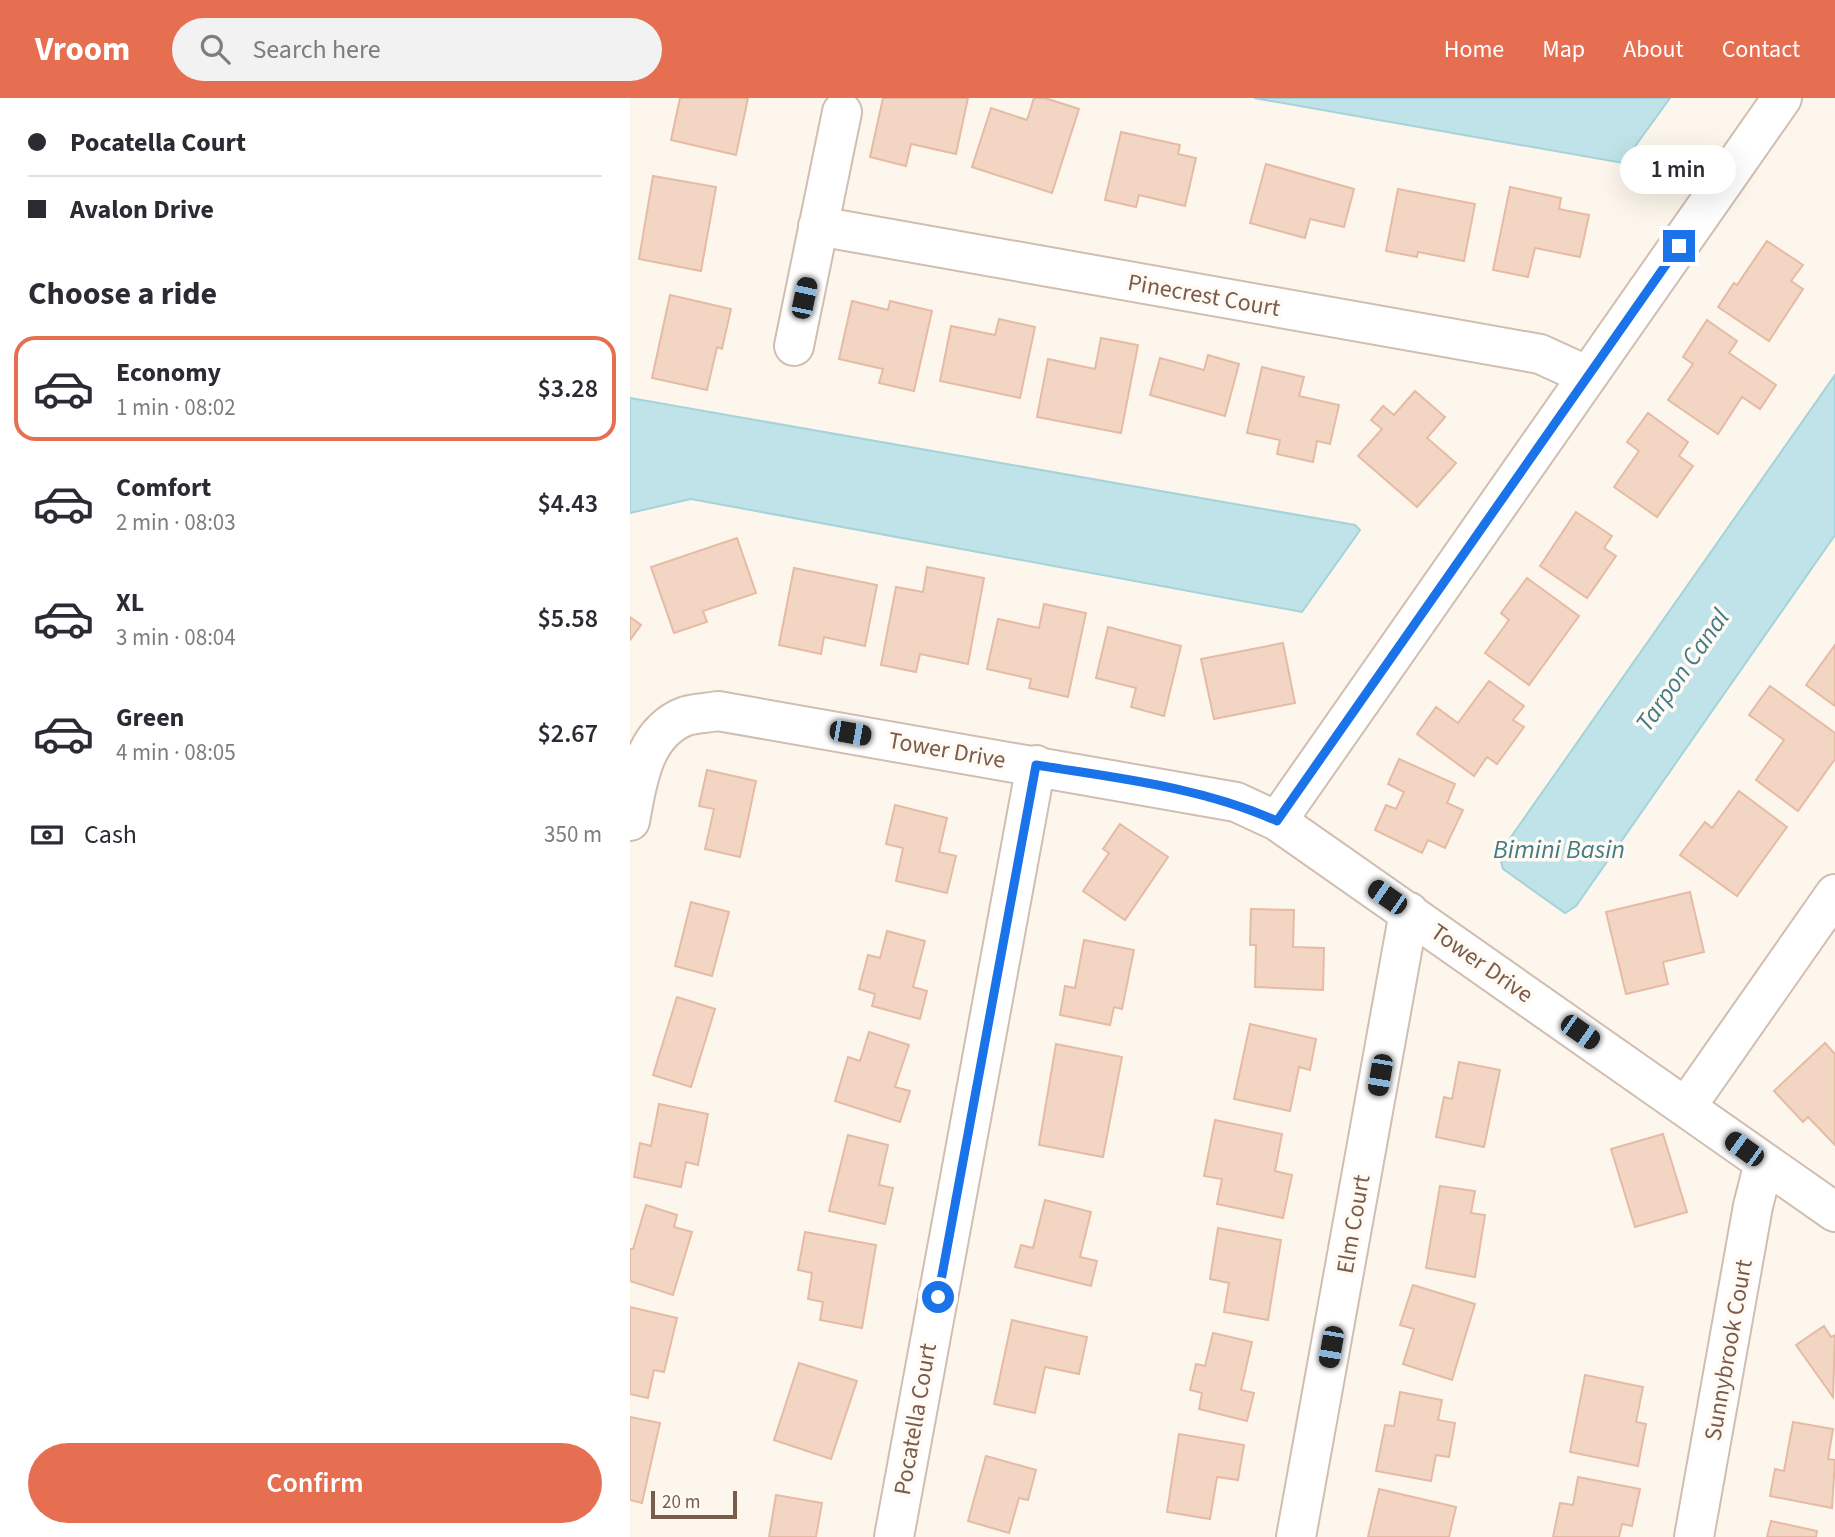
<!DOCTYPE html>
<meta charset="utf-8">
<style>
:root{--surface:#fff;--page:#f2f2f3;--text:#2b2b33;--muted:#7c7c81;--line:#e1e1e2;--accent:#e76f51}
body{margin:0;font-family:"Source Sans 3",sans-serif;background:var(--page);color:var(--text);height:100vh;display:flex;flex-direction:column;font-size:26px;white-space:nowrap}
*{box-sizing:border-box;margin:0}
p{font-size:23px;color:var(--muted)}
.icon{flex:none;width:38px;height:38px;fill:none;stroke:currentColor;stroke-width:2;stroke-linecap:round;stroke-linejoin:round}
.map{position:relative;flex:1;overflow:hidden}
.details{display:flex;flex-direction:column;background:var(--surface);width:630px}
.details>*{flex:none}
.top-card{display:grid;align-content:center;height:154px;padding:0 28px;background:var(--surface)}
.scale{position:absolute;left:21px;bottom:18px;width:86px;box-sizing:border-box;padding-left:7px;border:4px solid #7a5c4d;border-top:0;font-size:19px;line-height:24px;white-space:nowrap;color:#7a5c4d;-webkit-text-stroke:5px #fffaf3;paint-order:stroke}
.end{position:absolute;width:32px;height:32px;margin:-16px;border:9px solid #1a73e8;background:#fff;box-shadow:0 0 0 4px #fff}
.from{border-radius:50%}
.bubble{position:absolute;height:49px;border-radius:24px;background:var(--surface);box-shadow:0 7px 28px #0002;font-size:23px;font-weight:600;line-height:49px;text-align:center}
.car{position:absolute;width:21px;height:42px;margin:-21px -10px;border-radius:9px;box-shadow:0 0 5px 2px #0007;background:linear-gradient(#222 24%,#8ab4d8 0 40%,#222 0 76%,#8ab4d8 0 86%,#222 0)}
.top-card b{display:flex;align-items:center;gap:24px;height:66px;font-size:26px}
.top-card b+b{border-top:2px solid var(--line)}
.top-card i{width:18px;height:18px;background:var(--text)}
ul{padding:0;list-style:none}
li{display:flex;align-items:center;gap:21px;height:105px;margin:0 14px 10px;padding:0 14px;border:4px solid transparent;border-radius:21px}
li div{flex:1}
li b{display:block;font-size:26px}
li em{font-style:normal;font-weight:600}
li.on{border-color:var(--accent)}
li>.icon{width:63px;height:63px;stroke-width:1.5}
h2{padding:0 28px;font-size:32px;line-height:84px}
.pay{display:flex;align-items:center;gap:18px;height:77px;padding:0 28px;font-size:26px}
.pay p{margin-inline-start:auto}
.action{display:flex;gap:14px;margin-top:auto;padding:14px 28px}
.action a{flex:1;height:80px;border-radius:42px;background:var(--accent);color:#fff;font-size:28px;font-weight:600;line-height:80px;text-align:center}
header{display:flex;align-items:center;gap:42px;box-sizing:border-box;height:98px;padding:0 35px;background:var(--accent);color:#fff}
header strong{font-size:33px}
nav{display:flex;gap:38px;margin-inline-start:auto;font-size:24px}
.search{width:490px;height:63px;background:var(--page);display:flex;align-items:center;gap:18px;box-sizing:border-box;padding:0 24px;border-radius:38px;color:var(--muted);font-size:26px}
main{display:flex;flex:1;min-height:0}
.map>svg:first-child{display:block}
</style>
<header>
<strong>Vroom</strong>
<div class="search"><svg class="icon" aria-label="search" viewBox="0 0 24 24"><circle cx="10" cy="10" r="6"/><path d="M15 15l6 6"/></svg>Search here</div>
<nav><a>Home</a><a>Map</a><a>About</a><a>Contact</a></nav>
</header>
<main>
<section class="details">
<div class="top-card">
<b><i class="from"></i>Pocatella Court</b>
<b><i></i>Avalon Drive</b>
</div>
<h2>Choose a ride</h2>
<ul>
<li class="on"><svg class="icon" aria-label="car" viewBox="0 0 24 24"><path d="M5 17H2v-5l4-1 3-4h7l3 4 3 1v5h-3M9 17h6M6 11h13"/><circle cx="7" cy="17" r="2"/><circle cx="17" cy="17" r="2"/></svg><div><b>Economy</b><p>1 min · 08:02</p></div><em>$3.28</em></li>
<li><svg class="icon" aria-label="car" viewBox="0 0 24 24"><path d="M5 17H2v-5l4-1 3-4h7l3 4 3 1v5h-3M9 17h6M6 11h13"/><circle cx="7" cy="17" r="2"/><circle cx="17" cy="17" r="2"/></svg><div><b>Comfort</b><p>2 min · 08:03</p></div><em>$4.43</em></li>
<li><svg class="icon" aria-label="car" viewBox="0 0 24 24"><path d="M5 17H2v-5l4-1 3-4h7l3 4 3 1v5h-3M9 17h6M6 11h13"/><circle cx="7" cy="17" r="2"/><circle cx="17" cy="17" r="2"/></svg><div><b>XL</b><p>3 min · 08:04</p></div><em>$5.58</em></li>
<li><svg class="icon" aria-label="car" viewBox="0 0 24 24"><path d="M5 17H2v-5l4-1 3-4h7l3 4 3 1v5h-3M9 17h6M6 11h13"/><circle cx="7" cy="17" r="2"/><circle cx="17" cy="17" r="2"/></svg><div><b>Green</b><p>4 min · 08:05</p></div><em>$2.67</em></li>
</ul>
<div class="pay"><svg class="icon" aria-label="cash" viewBox="0 0 24 24"><path d="M3 7h18v10H3z"/><circle cx="12" cy="12" r="2"/></svg>Cash<p>350 m</p></div>
<div class="action"><a>Confirm</a></div>
</section>
<div class="map">
<svg width="1205" height="1439" viewBox="0 0 1205 1439">
<rect width="100%" height="100%" fill="#fdf6ec"/>
<path fill="#bfe3e8" stroke="#a5d3da" stroke-width="2" d="M624 0H1040L993 65Z
M1205 277V437L946 808 935 815 873 771 869 756Z
M0 300 725 427 730 432 672 514 61 401 0 415Z"/>
<path fill="#f3d5c3" stroke="#e6bba3" stroke-width="2" d="M50 0H118L106 57 41 42Z
M253 0H338L326 56 281 46 276 68 240 59Z
M404 0H415L449 11 422 95 342 69 361 10 397 22Z
M491 34 550 47 548 56 566 60 555 108 509 97 506 109 475 102Z
M636 66 724 91 714 129 680 121 675 140 620 125Z
M23 78 86 89 71 173 9 161Z
M880 89 931 100 929 111 959 117 950 159 905 150 898 179 863 172Z
M768 91 845 106 834 163 788 154 787 159 756 153Z
M1137 143 1173 167 1161 183 1173 191 1139 243 1088 209 1104 185 1107 187Z
M40 197 101 211 92 251 87 249 77 292 22 280Z
M222 203 258 212 260 203 302 213 284 293 249 285 253 271 209 261Z
M369 221 405 229 390 300 310 283 321 228 365 237Z
M1077 222 1107 243 1099 255 1146 287 1130 311 1112 299 1088 336 1038 302 1063 266 1053 259Z
M471 240 508 247 491 335 407 319 418 261 465 271Z
M578 257 609 266 595 318 520 297 530 260 574 272Z
M632 269 674 279 669 298 709 307 700 346 687 343 683 364 647 356 650 342 617 335Z
M785 293 815 319 797 340 826 365 787 409 728 358 752 331 741 322 753 308 764 317Z
M1018 315 1058 344 1049 358 1063 368 1027 419 984 389 1009 353 997 344Z
M946 414 982 438 974 450 986 458 957 500 910 468Z
M107 440 126 495 73 513 77 524 44 535 21 469Z
M297 469 354 480 338 566 290 556 286 574 251 567 266 489 293 494Z
M164 470 247 487 235 548 194 539 191 556 149 547Z
M897 480 949 518 899 587 855 555 879 522 871 515Z
M414 506 456 515 438 599 399 590 401 581 357 571 368 521 409 530Z
M0 519 11 527 0 542Z
M478 529 551 548 534 618 501 609 506 590 466 580Z
M653 545 665 605 584 621 571 561Z
M1205 547V608L1176 587Z
M859 583 894 608 883 622 894 629 867 666 857 659 844 678 787 636 806 609 828 625Z
M1140 588 1205 635V661L1168 713 1126 682 1154 642 1119 617Z
M769 661 825 686 817 705 833 712 815 750 798 742 792 755 745 732 756 707 766 711 774 694 758 686Z
M77 672 126 683 110 759 75 751 84 711 69 708Z
M1109 693 1157 729 1107 798 1050 757 1075 724 1082 730Z
M265 707 317 720 309 754 326 758 317 795 266 783 273 750 256 746Z
M490 726 538 759 495 822 453 793 479 755 473 751Z
M1060 794 1074 854 1033 864 1038 886 996 896 976 814Z
M61 804 99 814 82 878 45 868Z
M621 811 664 812 663 849 694 850 693 892 625 889 626 847H620Z
M257 833 295 843 283 889 297 893 290 921 242 908 245 896 229 891 238 857 250 860Z
M454 842 504 852 492 911 484 909 480 927 430 917 435 888 445 890Z
M47 899 85 911 61 989 23 977Z
M620 926 686 941 680 972 669 969 660 1013 604 1001Z
M239 934 279 947 265 989 280 993 270 1024 205 1003 218 959 230 963Z
M1195 945 1205 956V1047L1178 1019 1173 1024 1144 993Z
M426 946 492 959 473 1059 409 1047Z
M829 964 870 972 854 1049 806 1039 814 999 822 1001Z
M29 1006 78 1016 68 1067 56 1064 51 1089 4 1079 10 1045 21 1048Z
M585 1022 652 1036 645 1073 662 1077 653 1120 587 1106 592 1081 574 1078Z
M1033 1036 1057 1114 1005 1129 981 1051Z
M218 1037 258 1047 249 1087 263 1090 255 1126 199 1113Z
M810 1088 845 1093 841 1115 855 1117 845 1179 796 1170Z
M415 1102 461 1114 450 1159 467 1163 461 1188 385 1169 391 1147 403 1150Z
M16 1107 47 1117 44 1129 62 1134 43 1197 0 1183V1151H3Z
M588 1130 651 1142 638 1222 594 1214 599 1185 580 1181Z
M175 1134 246 1147 232 1230 190 1222 193 1204 178 1201 182 1175 168 1172Z
M783 1187 845 1206 822 1282 773 1266 784 1231 770 1227Z
M0 1209 47 1220 34 1274 24 1272 18 1300 0 1296Z
M382 1222 457 1239 449 1276 415 1269 405 1315 364 1306Z
M1194 1228 1201 1239 1205 1237 1203 1299 1166 1247Z
M583 1235 622 1244 611 1292 624 1295 617 1323 569 1311 572 1295 560 1292 566 1266 575 1268Z
M169 1265 227 1283 201 1361 144 1342Z
M955 1277 1013 1289 1006 1324 1016 1326 1008 1368 940 1354Z
M770 1294 812 1302 808 1322 825 1325 819 1359 806 1357 801 1383 746 1373 755 1327 764 1328Z
M0 1319 30 1325 12 1405 0 1402Z
M1163 1324 1203 1331 1198 1361 1205 1362 1202 1410 1140 1398 1145 1371 1154 1373Z
M549 1336 614 1347 608 1382 587 1379 580 1421 537 1414Z
M356 1358 406 1372 398 1402 389 1400 379 1435 338 1423Z
M948 1379 1010 1391 1002 1428 992 1426 989 1439H923L930 1405 943 1407Z
M749 1391 826 1409 819 1439H738Z
M146 1397 192 1405 186 1439H139Z
M1141 1423 1187 1433 1186 1439H1137Z"/>
<g fill="none" stroke-linecap="round" stroke-linejoin="round">
<defs>
<path id="minor" d="M188 128 910 256 956 277
M164 248 212 14
M0 723C7 685 13 634 56 618 66 615 78 615 88 613L606 704 647 723 1205 1114
M647 723 1152 0
M1056 1009 1205 796
M264 1439 406 667
M666 1439 779 814
M1064 1439 1123 1108 1134 1065"/>
</defs>
<use href="#minor" stroke="#d1beb0" stroke-width="42"/>
<use href="#minor" stroke="#fff" stroke-width="38"/>
</g>
<g fill="none" stroke-linecap="round" stroke-linejoin="round">
<path stroke="#1a73e8" stroke-width="9" d="M308 1199 406 667C487 680 571 689 647 723L1049 148"/>
</g>
<g text-anchor="middle" stroke-width="7" stroke-linejoin="round" paint-order="stroke">
<g font-size="24" fill="#7a5c4d" stroke="#fffaf3">
<text transform="translate(574 197) rotate(10)" y="8">Pinecrest Court</text>
<text transform="translate(317 652) rotate(10)" y="8">Tower Drive</text>
<text transform="translate(852 865) rotate(35)" y="8">Tower Drive</text>
<text transform="translate(723 1126) rotate(-80)" y="8">Elm Court</text>
<text transform="translate(1098 1252) rotate(-80)" y="8">Sunnybrook Court</text>
<text transform="translate(285 1321) rotate(-80)" y="8">Pocatella Court</text>
</g>
<g font-size="26" font-style="italic" fill="#437c86" stroke="#fffaf3">
<text transform="translate(1052 572) rotate(-55)" y="9">Tarpon Canal</text>
<text x="929" y="760">Bimini Basin</text>
</g>
</g>
</svg>
<div class="scale">20 m</div>
<i class="end from" style="left:308px;top:1199px"></i>
<i class="end" style="left:1049px;top:148px"></i>
<div class="bubble" style="left:990px;top:47px;width:116px">1 min</div>
<i class="car" style="left:174px;top:200px;rotate:12deg"></i>
<i class="car" style="left:220px;top:635px;rotate:100deg"></i>
<i class="car" style="left:757px;top:799px;rotate:305deg"></i>
<i class="car" style="left:950px;top:934px;rotate:125deg"></i>
<i class="car" style="left:750px;top:977px;rotate:190deg"></i>
<i class="car" style="left:1114px;top:1051px;rotate:306deg"></i>
<i class="car" style="left:701px;top:1249px;rotate:190deg"></i>
</div>
</main>
